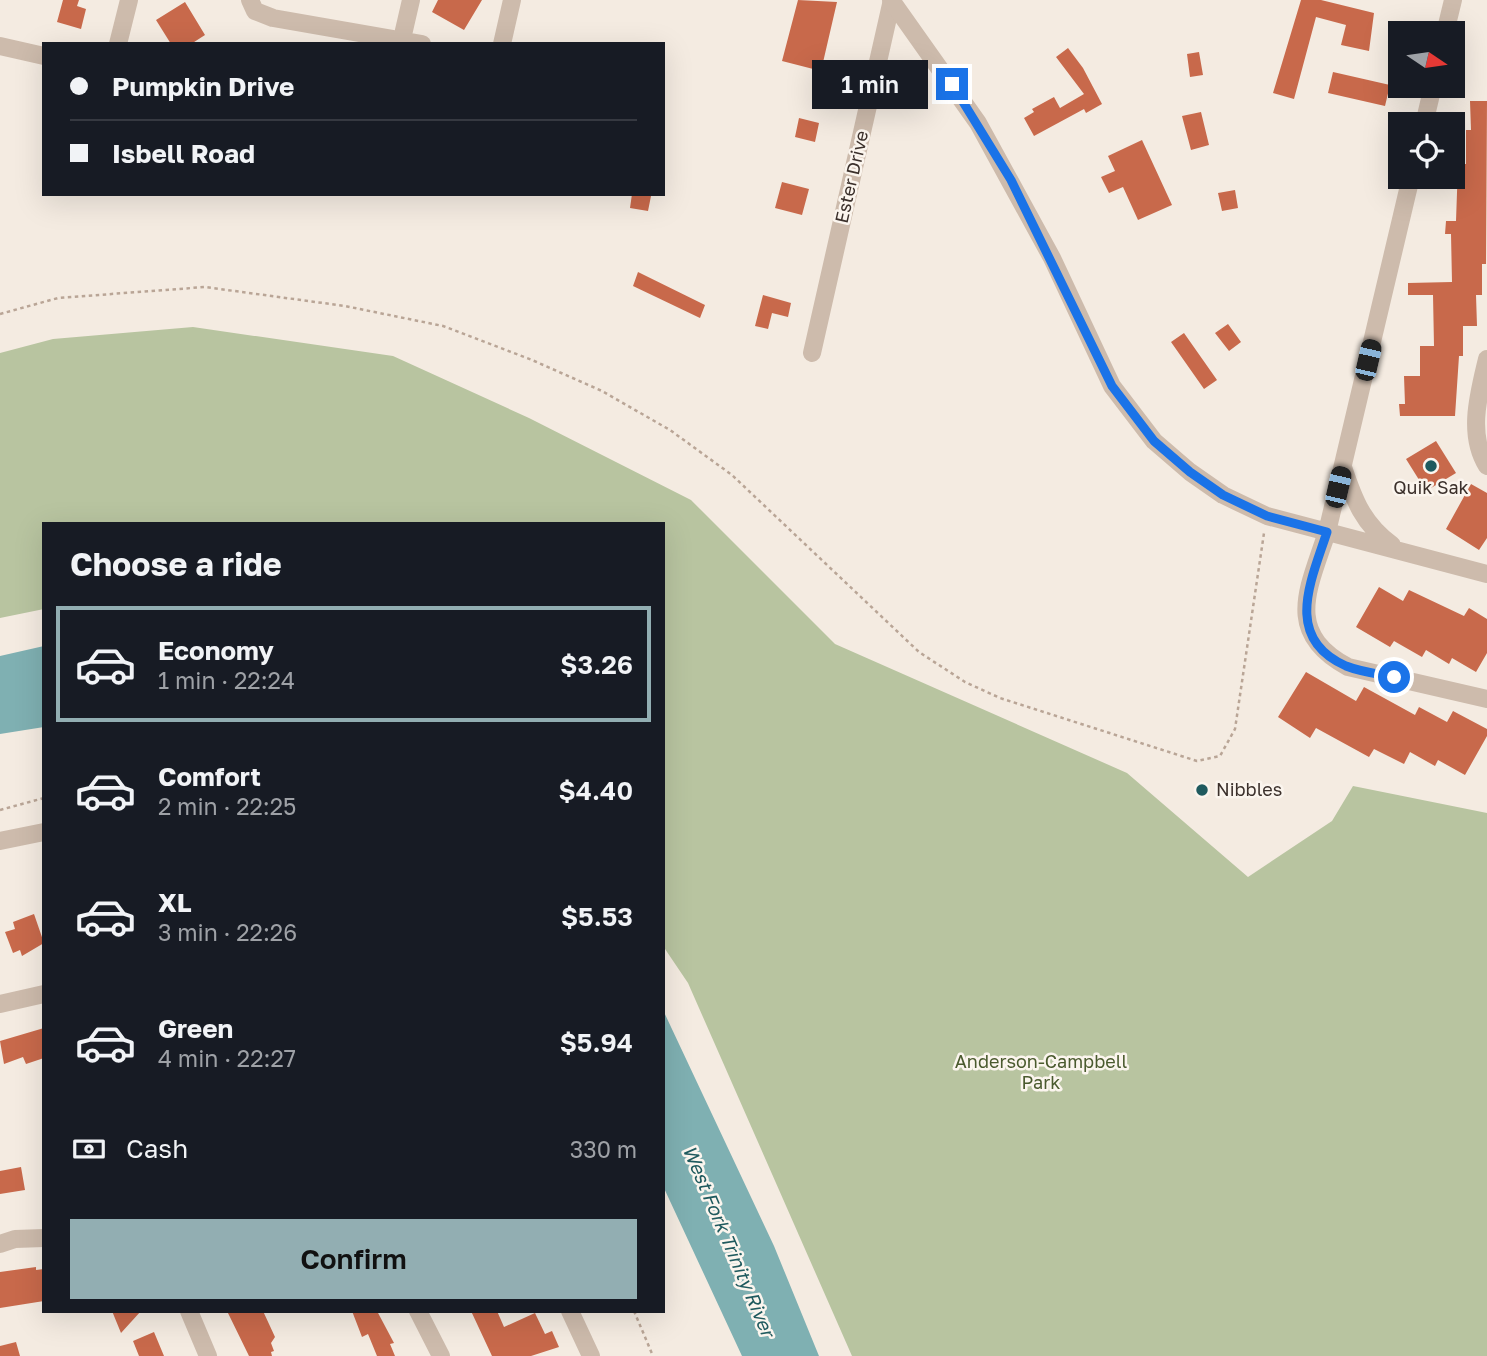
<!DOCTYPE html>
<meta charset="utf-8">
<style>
:root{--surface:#171b24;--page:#20242c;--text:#f1f3f6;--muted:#9ea1a6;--line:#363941;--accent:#92aeb2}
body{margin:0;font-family:"Golos Text",sans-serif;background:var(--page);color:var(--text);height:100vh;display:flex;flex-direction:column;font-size:26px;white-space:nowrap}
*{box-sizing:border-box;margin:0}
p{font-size:23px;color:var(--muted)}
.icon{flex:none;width:38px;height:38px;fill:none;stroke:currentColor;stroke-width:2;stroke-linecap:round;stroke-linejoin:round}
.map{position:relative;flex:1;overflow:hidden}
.panel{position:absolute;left:42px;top:522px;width:623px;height:791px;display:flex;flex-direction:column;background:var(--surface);border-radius:0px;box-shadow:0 7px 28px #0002}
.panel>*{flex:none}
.guide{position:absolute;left:42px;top:42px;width:623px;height:154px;border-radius:0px;box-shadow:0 7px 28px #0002;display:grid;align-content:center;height:154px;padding:0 28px;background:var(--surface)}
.needle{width:46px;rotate:103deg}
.fabs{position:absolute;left:1388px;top:21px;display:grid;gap:14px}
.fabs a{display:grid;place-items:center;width:77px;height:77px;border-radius:0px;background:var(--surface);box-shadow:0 7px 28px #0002;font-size:35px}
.end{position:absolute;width:32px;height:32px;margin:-16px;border:9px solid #1a73e8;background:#fff;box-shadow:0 0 0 4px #fff}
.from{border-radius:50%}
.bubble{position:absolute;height:49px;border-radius:0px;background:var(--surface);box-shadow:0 7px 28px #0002;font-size:23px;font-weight:600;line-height:49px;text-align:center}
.car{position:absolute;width:21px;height:42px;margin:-21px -10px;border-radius:9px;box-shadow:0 0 5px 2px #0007;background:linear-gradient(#222 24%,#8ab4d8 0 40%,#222 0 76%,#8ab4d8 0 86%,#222 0)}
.guide b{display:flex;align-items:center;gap:24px;height:66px;font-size:26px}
.guide b+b{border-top:2px solid var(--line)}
.guide i{width:18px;height:18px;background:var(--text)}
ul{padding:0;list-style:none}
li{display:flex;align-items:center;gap:21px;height:116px;margin:0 14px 10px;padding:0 14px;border:4px solid transparent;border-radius:0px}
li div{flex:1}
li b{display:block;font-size:26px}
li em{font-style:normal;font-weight:600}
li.current{border-color:var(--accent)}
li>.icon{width:63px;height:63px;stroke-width:1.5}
h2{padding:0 28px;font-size:32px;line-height:84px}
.pay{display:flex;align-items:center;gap:18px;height:77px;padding:0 28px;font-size:26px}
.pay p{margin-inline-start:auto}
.cta{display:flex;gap:14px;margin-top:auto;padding:14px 28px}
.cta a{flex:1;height:80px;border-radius:0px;background:var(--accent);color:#111;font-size:28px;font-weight:600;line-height:80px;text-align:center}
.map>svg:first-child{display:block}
</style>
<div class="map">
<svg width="1487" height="1356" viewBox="0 0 1487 1356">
<rect width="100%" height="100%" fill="#f4ebe1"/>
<path fill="#b8c4a0" d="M193 327 393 356 529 418 691 500 835 644 1127 773 1248 877 1332 821 1353 786 1487 813V1356H852L688 983 663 946V523H44V609L0 618V353L53 339Z"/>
<path fill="#7fb0b2" d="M44 646V727L0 734V656Z
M663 1010 774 1246 819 1356H742L663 1186Z"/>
<path fill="#c8694b" d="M63 0H79L77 6 86 9 81 29 57 22Z
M438 0H482L464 30 432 12Z
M798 0 837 2 821 71 782 61Z
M1301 0H1321L1374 13 1369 51 1341 45 1346 25 1316 17 1294 99 1273 93Z
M185 2 205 35 191 44H171L156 20Z
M1068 48 1083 68 1102 104 1086 113 1084 109 1034 136 1024 118 1034 112 1032 109 1054 97 1060 108 1084 94 1056 57Z
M1199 52 1203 75 1190 77 1187 54Z
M1333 72 1390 85 1385 106 1328 93Z
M1470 101H1487L1486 264H1482V295H1476L1477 326H1463V356H1459L1455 416H1400L1399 404H1405L1404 376H1420V346H1434L1433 295H1408V283L1452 282 1451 234H1445L1446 221H1456L1458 164H1466V130H1471Z
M1201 112 1209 145 1191 150 1182 116Z
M799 118 819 123 815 142 795 137Z
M1142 140 1172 205 1138 220 1123 187 1109 193 1101 177 1115 171 1108 156Z
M782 182 809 189 802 215 775 208Z
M1235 190 1238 208 1222 211 1218 193Z
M632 194 651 196 648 211 630 208Z
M638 272 705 305 700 318 633 286Z
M763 295 791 303 788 317 772 313 768 329 755 326Z
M1228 324 1241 342 1229 351 1215 333Z
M1184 333 1217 380 1204 389 1171 342Z
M1436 441 1456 473 1426 491 1406 459Z
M1471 484 1487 493V538L1479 550 1446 529Z
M1379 587 1403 601 1409 590 1464 616 1469 608 1487 619V653L1476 672 1452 658 1449 664 1426 650 1422 657 1394 641 1390 647 1356 627Z
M1306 672 1356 701 1364 687 1415 715 1419 707 1447 722 1453 711 1487 729V736L1465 775 1438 760 1435 766 1410 752 1404 764 1374 749 1369 757 1316 728 1310 738 1278 717Z
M34 914 44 943 22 956 20 950 13 953 5 932 15 929 13 922Z
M44 1028V1058L26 1064 23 1057 4 1064 0 1041Z
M21 1167 25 1190 0 1194V1171Z
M36 1267V1270L44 1269V1301L0 1308V1272Z
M112 1311H141L121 1333Z
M227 1311H263L275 1337 271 1343 274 1351 271 1352 272 1356H249Z
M352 1311H377L394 1343 390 1344 395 1356H377L368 1334 362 1337Z
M471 1311H497L504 1327 535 1313 545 1334 552 1331 559 1347 531 1356H492Z
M154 1332 164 1356H139L133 1341Z
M16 1342 20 1356H0V1346Z"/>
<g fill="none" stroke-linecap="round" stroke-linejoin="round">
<path stroke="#b9a596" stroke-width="2.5" stroke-dasharray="3.5 3.5" stroke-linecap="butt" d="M0 314 58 298 205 287 345 306 443 326 532 360 602 391 670 430 732 475 919 652 965 682 1000 698 1197 761 1220 756 1235 729 1264 533
M0 810 44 798
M634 1311 653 1356"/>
<path stroke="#cdbbac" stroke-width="18" d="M250 0 255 11 273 18 422 44
M402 39 411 0
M118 44 129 0
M502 44 512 0
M0 46 44 56
M812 353 892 0
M1487 359C1479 393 1467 434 1487 466
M1327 532C1309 588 1283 632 1348 667L1487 699
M0 841 44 832
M0 1004 44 994
M0 1244 15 1239 44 1238
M189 1311 208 1356
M418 1311 441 1356
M570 1311 591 1356"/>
<path stroke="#cdbbac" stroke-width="18" d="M891 0 978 123 1052 258 1112 386 1154 441 1190 472 1223 495 1267 516 1487 574
M1445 33 1453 0
M1424 124 1433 86
M1343 467C1354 500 1363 524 1392 545
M1327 532 1411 177"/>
</g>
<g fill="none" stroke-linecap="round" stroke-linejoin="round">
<path stroke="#1a73e8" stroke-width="9" d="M952 84 1011 180 1112 386 1154 441 1190 472 1223 495 1267 516 1327 532C1311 581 1283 638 1346 666 1361 672 1379 674 1394 677"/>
</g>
<g fill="#1f5a5e" stroke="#fbf5ee" stroke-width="2.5">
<circle cx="1431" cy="466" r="7"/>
<circle cx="1202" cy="790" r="7"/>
</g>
<g text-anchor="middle" stroke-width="5" stroke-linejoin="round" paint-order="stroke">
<g font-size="18" fill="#3b302b" stroke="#fbf5ee">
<text transform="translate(852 177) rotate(-77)" y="6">Ester Drive</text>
</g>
<g font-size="18" fill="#3b302b" stroke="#fbf5ee">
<text x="1431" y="494">Quik Sak</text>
<text x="1216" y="796" text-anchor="start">Nibbles</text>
</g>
<g font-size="18" fill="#4a5a2e" stroke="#fbf5ee">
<text x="1041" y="1068">Anderson-Campbell<tspan x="1041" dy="21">Park</tspan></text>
</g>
<g font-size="19" font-style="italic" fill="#1f5a5e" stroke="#fbf5ee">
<text transform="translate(729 1241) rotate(67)" y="7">West Fork Trinity River</text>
</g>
</g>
</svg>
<div class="fabs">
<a><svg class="needle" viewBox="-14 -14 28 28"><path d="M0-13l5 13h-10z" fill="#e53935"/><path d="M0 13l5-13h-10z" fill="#9ea1a6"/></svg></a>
<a><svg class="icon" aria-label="locate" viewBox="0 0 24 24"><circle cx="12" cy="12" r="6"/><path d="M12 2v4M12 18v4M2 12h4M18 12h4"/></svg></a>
</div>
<i class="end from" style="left:1394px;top:677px"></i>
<i class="end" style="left:952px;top:84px"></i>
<div class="bubble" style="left:812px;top:60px;width:116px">1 min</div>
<i class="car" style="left:1368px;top:360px;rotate:13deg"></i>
<i class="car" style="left:1338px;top:487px;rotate:13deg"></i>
<div class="guide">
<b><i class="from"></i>Pumpkin Drive</b>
<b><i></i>Isbell Road</b>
</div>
<section class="panel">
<h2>Choose a ride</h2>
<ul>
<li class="current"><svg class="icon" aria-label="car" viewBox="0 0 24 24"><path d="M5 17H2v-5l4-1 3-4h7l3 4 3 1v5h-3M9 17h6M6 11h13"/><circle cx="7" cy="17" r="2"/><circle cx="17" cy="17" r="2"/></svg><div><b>Economy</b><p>1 min · 22:24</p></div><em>$3.26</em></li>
<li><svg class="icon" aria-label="car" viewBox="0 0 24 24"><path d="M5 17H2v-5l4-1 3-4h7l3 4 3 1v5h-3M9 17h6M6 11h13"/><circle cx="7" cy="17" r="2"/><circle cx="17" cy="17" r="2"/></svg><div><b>Comfort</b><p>2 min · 22:25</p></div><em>$4.40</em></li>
<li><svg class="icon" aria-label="car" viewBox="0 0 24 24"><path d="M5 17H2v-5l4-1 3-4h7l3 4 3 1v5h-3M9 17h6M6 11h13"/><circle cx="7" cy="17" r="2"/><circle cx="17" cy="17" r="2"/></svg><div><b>XL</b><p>3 min · 22:26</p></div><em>$5.53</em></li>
<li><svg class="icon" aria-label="car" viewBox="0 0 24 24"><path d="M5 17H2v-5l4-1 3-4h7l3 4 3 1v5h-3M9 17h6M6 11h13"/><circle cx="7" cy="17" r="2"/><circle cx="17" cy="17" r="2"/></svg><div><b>Green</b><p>4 min · 22:27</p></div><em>$5.94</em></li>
</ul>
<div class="pay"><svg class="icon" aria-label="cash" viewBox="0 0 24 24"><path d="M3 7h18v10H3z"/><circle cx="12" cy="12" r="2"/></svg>Cash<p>330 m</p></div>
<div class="cta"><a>Confirm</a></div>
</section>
</div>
